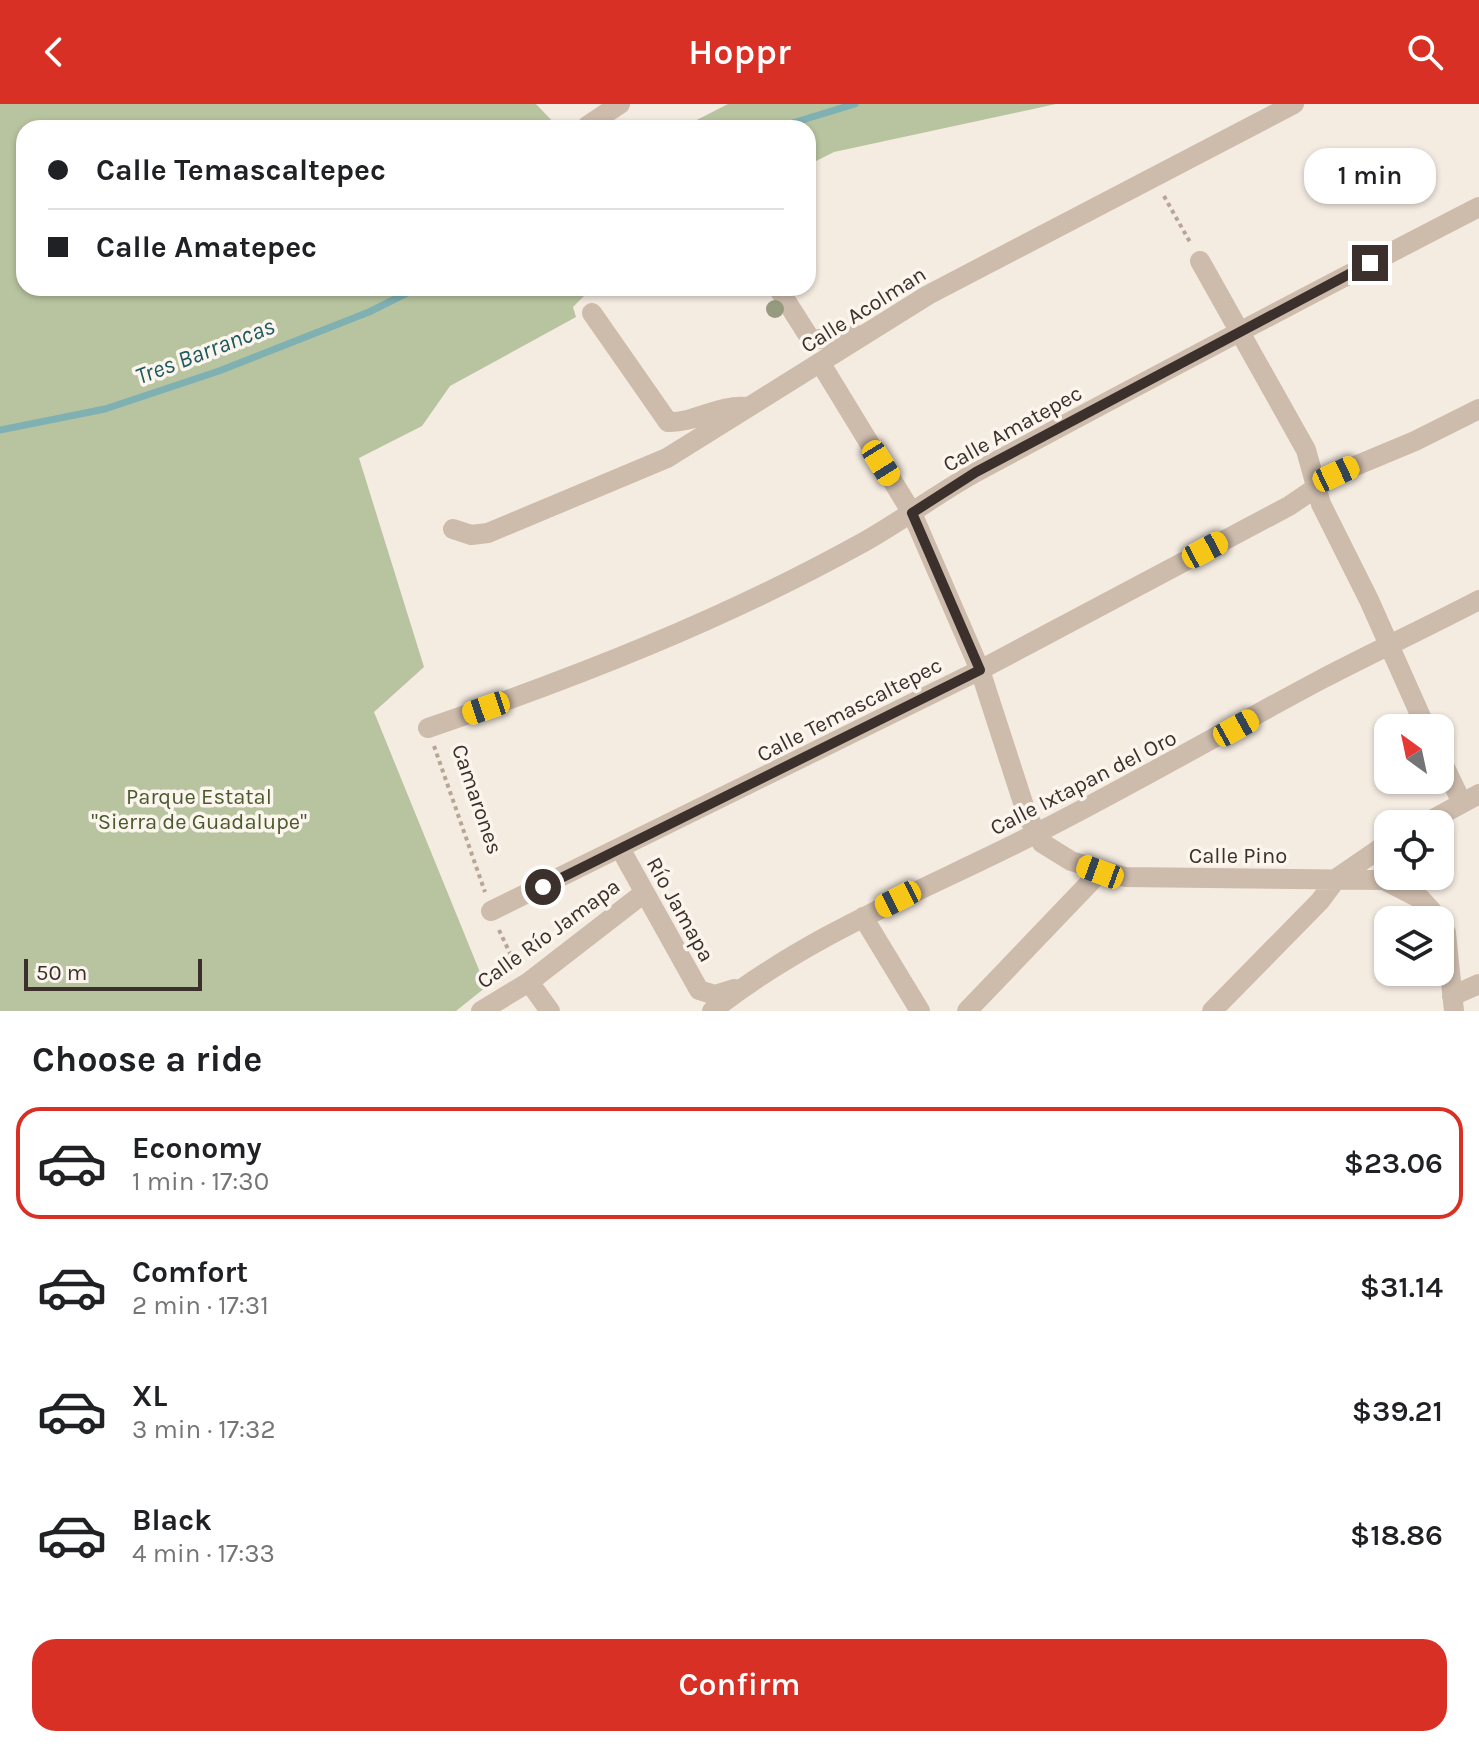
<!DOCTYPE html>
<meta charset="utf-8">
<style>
:root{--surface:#fff;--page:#f6f6f6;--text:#202124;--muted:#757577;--line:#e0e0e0;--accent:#d93025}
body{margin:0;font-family:Karla,sans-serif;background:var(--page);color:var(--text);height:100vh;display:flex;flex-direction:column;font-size:30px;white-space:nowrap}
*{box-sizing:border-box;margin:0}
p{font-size:26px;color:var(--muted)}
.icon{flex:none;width:44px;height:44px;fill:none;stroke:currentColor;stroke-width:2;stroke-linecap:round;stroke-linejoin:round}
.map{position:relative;height:907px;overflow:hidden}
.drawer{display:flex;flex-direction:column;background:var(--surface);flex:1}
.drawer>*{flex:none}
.guide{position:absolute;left:16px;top:16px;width:800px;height:176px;border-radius:24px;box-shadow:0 2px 6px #0004;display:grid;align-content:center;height:176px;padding:0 32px;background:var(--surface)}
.needle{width:52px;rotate:327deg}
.fabs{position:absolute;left:1374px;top:610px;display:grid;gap:16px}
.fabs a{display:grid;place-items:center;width:80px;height:80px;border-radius:16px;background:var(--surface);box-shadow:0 2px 6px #0004;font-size:40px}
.scale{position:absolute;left:24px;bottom:20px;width:178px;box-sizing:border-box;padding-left:8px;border:4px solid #3b302b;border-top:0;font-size:22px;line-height:28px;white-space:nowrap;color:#3b302b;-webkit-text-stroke:6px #fbf5ee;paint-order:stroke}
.end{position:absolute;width:36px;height:36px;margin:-18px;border:10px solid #3b302b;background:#fff;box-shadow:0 0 0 4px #fff}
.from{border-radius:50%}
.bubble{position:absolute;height:56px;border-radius:24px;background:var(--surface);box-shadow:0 2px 6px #0004;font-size:26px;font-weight:600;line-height:56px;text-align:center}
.car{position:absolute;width:24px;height:48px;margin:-24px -12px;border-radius:10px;box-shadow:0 0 6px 2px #0007;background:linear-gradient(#f5c518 24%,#345 0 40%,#f5c518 0 76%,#345 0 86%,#f5c518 0)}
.guide b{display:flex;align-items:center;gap:28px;height:76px;font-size:30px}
.guide b+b{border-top:2px solid var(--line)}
.guide i{width:20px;height:20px;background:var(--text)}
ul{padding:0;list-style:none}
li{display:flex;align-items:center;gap:24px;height:112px;margin:0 16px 12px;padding:0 16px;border:4px solid transparent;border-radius:24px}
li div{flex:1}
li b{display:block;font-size:30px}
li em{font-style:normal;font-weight:600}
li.selected{border-color:var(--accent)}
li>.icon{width:72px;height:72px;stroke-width:1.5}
h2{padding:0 32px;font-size:36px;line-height:96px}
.button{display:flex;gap:16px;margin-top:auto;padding:16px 32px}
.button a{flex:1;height:92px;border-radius:24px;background:var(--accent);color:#fff;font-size:32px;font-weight:600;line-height:92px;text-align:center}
header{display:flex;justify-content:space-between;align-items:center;height:104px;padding:0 32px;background:var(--accent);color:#fff;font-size:36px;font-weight:600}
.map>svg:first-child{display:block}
</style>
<header><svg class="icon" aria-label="back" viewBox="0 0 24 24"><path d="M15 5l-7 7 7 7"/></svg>Hoppr<svg class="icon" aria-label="search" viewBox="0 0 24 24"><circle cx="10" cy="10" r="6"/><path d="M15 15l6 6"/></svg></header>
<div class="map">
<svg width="1479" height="907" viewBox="0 0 1479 907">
<rect width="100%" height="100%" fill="#f4ebe1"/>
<path fill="#b8c4a0" d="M0 0H536L559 24H24V184H592L573 203 576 213 450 282 422 322 359 354 424 563 374 608 486 883 456 907H0Z
M728 0H1056L834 48 808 61V24H681Z"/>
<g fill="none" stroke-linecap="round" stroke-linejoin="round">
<path stroke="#7fb0b2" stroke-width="7" d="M776 24 855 0
M0 326 105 305 219 267 369 208 417 184"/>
<path stroke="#b9a596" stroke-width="4" stroke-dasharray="4 4" stroke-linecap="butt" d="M1164 92 1191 140
M434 642 485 788
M499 826 516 862"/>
<path stroke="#cdbbac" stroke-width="20" d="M587 22 620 0
M1200 157 1306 346 1321 400 1369 496 1426 624
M778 184 811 236 857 231
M592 209 668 318C696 319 719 300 747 303
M821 260 912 409 980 566 1027 711 1042 739 1071 757 1125 773 1384 776 1421 795 1440 816
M453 425 471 431 488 429 667 354 928 191 1294 0
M428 624C577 573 723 516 862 439 902 417 939 388 980 366 1146 277 1312 189 1479 103
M1440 653 1462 699
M1424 720 1479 690
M621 746 699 886 715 891 734 885
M491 807 980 566 1289 402 1336 370 1415 337 1479 305
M863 813 920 907
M1440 816 1446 829 1454 907
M529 878 550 907
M1452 892 1479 880
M481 907 529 878 644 789
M712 907C809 830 925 786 1035 730 1132 681 1226 626 1322 575 1374 548 1427 523 1479 496
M967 907 1100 768
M1212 907 1320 797 1337 774 1388 739"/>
</g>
<circle fill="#969b7f" cx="775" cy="205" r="9"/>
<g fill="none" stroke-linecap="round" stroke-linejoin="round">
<path stroke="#3b302b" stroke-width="10" d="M543 783 980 566 912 409 976 368 1370 159"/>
</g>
<g text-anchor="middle" stroke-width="7" stroke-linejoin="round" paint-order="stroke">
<g font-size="22" fill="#3b302b" stroke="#fbf5ee">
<text transform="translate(863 205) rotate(-32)" y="8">Calle Acolman</text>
<text transform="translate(1012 324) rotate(-29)" y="8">Calle Amatepec</text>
<text transform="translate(849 605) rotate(-27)" y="8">Calle Temascaltepec</text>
<text transform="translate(1083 678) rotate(-27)" y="8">Calle Ixtapan del Oro</text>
<text transform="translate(478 695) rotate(71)" y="8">Camarones</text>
<text x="1238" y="759">Calle Pino</text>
<text transform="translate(681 805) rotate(61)" y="8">Río Jamapa</text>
<text transform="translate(548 829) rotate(-36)" y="8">Calle Río Jamapa</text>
</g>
<g font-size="22" fill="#4a5a2e" stroke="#fbf5ee">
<text x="199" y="700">Parque Estatal<tspan x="199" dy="25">"Sierra de Guadalupe"</tspan></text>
</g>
<g font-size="24" font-style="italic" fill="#1f5a5e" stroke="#fbf5ee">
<text transform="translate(205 247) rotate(-21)" y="8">Tres Barrancas</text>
</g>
</g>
</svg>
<div class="fabs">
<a><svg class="needle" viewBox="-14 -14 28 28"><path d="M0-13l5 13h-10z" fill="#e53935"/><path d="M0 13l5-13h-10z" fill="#757577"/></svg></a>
<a><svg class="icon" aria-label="locate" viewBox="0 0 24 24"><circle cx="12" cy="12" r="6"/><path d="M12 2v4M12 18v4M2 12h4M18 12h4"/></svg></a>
<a><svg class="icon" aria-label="layers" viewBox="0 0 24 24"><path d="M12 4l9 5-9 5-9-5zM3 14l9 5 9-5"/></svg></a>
</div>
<div class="scale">50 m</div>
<i class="end from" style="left:543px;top:783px"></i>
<i class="end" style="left:1370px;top:159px"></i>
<div class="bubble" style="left:1304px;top:44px;width:132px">1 min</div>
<i class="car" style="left:881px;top:359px;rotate:148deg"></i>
<i class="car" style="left:1336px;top:370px;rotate:65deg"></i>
<i class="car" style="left:1205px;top:446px;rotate:62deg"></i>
<i class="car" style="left:486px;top:604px;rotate:251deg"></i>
<i class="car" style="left:1236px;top:624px;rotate:61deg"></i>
<i class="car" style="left:1100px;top:768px;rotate:290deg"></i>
<i class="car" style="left:898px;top:795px;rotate:243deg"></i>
<div class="guide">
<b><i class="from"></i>Calle Temascaltepec</b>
<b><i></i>Calle Amatepec</b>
</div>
</div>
<section class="drawer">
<h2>Choose a ride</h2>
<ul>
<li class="selected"><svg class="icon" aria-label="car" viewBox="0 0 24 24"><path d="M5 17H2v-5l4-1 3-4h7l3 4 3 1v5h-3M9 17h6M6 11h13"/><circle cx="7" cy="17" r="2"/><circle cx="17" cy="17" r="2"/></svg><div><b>Economy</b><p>1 min · 17:30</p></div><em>$23.06</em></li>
<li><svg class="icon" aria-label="car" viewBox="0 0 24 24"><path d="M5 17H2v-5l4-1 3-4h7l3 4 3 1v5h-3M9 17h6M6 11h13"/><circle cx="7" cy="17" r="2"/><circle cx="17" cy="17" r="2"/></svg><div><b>Comfort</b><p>2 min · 17:31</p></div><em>$31.14</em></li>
<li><svg class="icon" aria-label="car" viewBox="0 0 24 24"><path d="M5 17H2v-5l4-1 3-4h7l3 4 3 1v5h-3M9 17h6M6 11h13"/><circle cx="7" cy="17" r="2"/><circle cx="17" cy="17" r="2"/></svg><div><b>XL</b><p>3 min · 17:32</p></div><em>$39.21</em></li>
<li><svg class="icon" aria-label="car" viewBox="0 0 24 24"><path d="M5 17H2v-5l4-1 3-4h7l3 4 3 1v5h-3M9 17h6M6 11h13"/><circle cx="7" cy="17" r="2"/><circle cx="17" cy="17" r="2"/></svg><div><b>Black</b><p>4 min · 17:33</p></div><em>$18.86</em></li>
</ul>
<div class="button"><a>Confirm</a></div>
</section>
